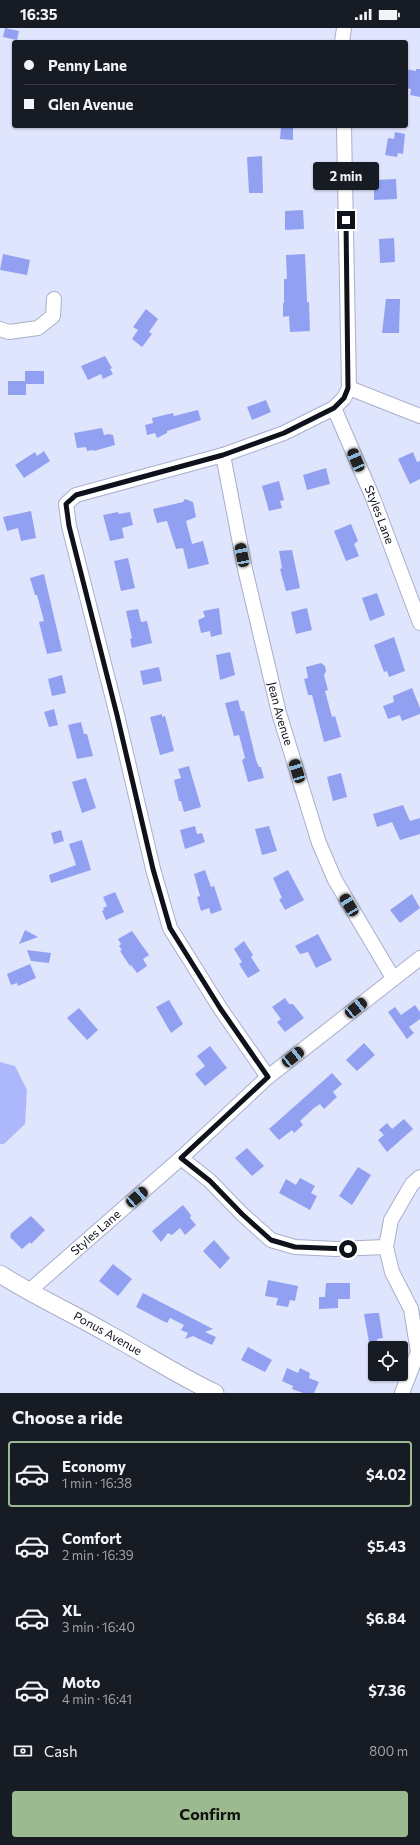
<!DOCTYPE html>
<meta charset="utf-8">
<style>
:root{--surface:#171b24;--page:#20242c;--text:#f1f3f6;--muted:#9ea1a6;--line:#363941;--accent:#9bba8f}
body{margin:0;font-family:Commissioner,sans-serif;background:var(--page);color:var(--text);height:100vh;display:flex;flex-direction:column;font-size:15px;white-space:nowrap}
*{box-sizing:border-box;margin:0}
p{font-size:13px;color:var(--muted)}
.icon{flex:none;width:22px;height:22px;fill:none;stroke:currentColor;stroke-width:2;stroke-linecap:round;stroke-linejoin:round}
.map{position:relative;height:1365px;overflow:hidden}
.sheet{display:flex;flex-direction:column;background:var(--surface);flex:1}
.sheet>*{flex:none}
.hud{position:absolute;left:12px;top:12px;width:396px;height:88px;border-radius:4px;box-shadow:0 1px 3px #0004;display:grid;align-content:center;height:88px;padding:0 12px;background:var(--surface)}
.buttons{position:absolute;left:368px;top:1313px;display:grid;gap:8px}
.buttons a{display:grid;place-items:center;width:40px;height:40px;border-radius:4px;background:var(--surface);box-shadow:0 1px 3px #0004;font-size:20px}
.end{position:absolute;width:18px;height:18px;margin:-9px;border:5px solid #0f111b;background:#fff;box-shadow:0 0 0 2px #fff}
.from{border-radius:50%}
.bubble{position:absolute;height:28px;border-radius:4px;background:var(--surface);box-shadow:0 1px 3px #0004;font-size:13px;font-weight:700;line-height:28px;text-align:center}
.car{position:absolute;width:12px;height:24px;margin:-12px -6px;border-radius:5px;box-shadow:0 0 3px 1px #0007;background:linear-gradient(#222 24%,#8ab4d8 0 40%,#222 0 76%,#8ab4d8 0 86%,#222 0)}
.hud b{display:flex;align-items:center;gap:14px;height:38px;font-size:15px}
.hud b+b{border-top:1px solid var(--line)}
.hud i{width:10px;height:10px;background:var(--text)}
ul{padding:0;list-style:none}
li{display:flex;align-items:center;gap:12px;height:66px;margin:0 8px 6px;padding:0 4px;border:2px solid transparent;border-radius:4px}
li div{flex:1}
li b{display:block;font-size:15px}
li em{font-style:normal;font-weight:700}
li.selected{border-color:var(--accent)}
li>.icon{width:36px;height:36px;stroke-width:1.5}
h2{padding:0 12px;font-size:18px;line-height:48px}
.pay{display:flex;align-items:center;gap:10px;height:44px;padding:0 12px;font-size:15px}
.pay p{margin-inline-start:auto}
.primary-button{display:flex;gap:8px;margin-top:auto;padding:8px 12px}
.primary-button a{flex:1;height:46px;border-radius:4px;background:var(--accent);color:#111;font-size:16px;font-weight:700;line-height:46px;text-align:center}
.status{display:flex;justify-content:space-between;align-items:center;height:28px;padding:0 20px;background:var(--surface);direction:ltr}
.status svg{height:11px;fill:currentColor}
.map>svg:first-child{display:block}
</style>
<div class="status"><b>16:35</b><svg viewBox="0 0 49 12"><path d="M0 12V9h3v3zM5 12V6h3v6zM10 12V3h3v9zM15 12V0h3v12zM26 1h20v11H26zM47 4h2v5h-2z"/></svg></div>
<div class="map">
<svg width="420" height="1365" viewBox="0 0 420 1365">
<rect width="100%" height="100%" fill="#dfe5fd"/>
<path fill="#acb8fb" d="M0 1034 15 1038 27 1062 25 1096 4 1116H0Z"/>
<path fill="#92a0f2" d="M5 0 19 3 17 12 3 9Z
M406 41 416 43V41H420V69L410 67 411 61 406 60Z
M281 98H293V112L280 111Z
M395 104 405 106 403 126 398 125 397 129 385 127 388 110 394 111Z
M262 128 263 165H249L247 129Z
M396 151 397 171 374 172V152Z
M303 182 304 201 285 202V183Z
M394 210 395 234 380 235 379 211Z
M3 226 30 232 27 247 0 242Z
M305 226 307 274H309L310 303 290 304 289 288 283 289V275H284V251H287L286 227Z
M386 271H400L399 305H382Z
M146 281 158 291 149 304 152 306 142 319 132 311 138 302 133 299Z
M105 328 112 340 110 341 113 346 103 351 101 346 88 352 81 338Z
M25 343H44V356H26V367H8V353H25Z
M266 372 271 384 252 392 247 379Z
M198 382 201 392 167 403V405L157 410 155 405 147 407 145 397 153 395 152 390 173 385 174 388Z
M102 400 104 407 109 406 113 407 115 417 94 423V422L87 423 86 419 77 420 74 405Z
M44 423 50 433 24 450 15 437 35 424 37 428Z
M413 424 417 434 420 433V451L410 456 398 431Z
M326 440 330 456 307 462 303 447Z
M279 453 284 472 280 473 282 480 269 483 262 458Z
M185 471 193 474 196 489 186 493 192 516 203 513 209 536 188 541 183 520 176 521 167 493 157 495 153 481 183 474Z
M31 483 36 510 21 513 18 500 7 503 3 489Z
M118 484 119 486 130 484 133 497 122 500 124 510 110 513 103 487Z
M351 496 358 513 354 516 359 528 346 533 334 503Z
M292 522 300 560 286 563 280 541 282 540 279 523Z
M128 530 135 560 121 563 114 533Z
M44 546 62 623 47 626 39 594 44 593 37 567H35L30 550Z
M377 565 385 587 370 593 362 570Z
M219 580 222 606 211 609 210 603 201 605 198 592 205 589 203 583Z
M307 580 312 602 296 606 291 584Z
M138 581 141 594 147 593 152 615 132 620 130 611 132 610 126 583Z
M394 609 405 643 389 649 387 643 384 644 374 617Z
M230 624 235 647 220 652 216 627Z
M321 635 325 638 326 643 324 647 328 662 325 663 332 689 335 688 341 709 324 714 312 667H308L304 651 308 650 306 639Z
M159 639 162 653 143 657 140 643Z
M62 647 66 665 52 668 48 651Z
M412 660 420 680V686L402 693 400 687 388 691 383 678 394 674 393 668Z
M238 672 241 683H244L256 732 259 739H261L264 750 248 754 242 732 245 730 239 707 234 708 225 675Z
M54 681 58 697 49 699 44 684Z
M162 686V689L165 688 174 723 160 727 150 689Z
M81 694 84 706H87L93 728 77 731 68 697Z
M189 738 201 779 184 784 181 773H179L174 752 181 750 178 741Z
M341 745 347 769 333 773 327 749Z
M86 750 96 780 82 785 72 754Z
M403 777 410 793 420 790V806L400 812 392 794 377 799 373 786Z
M195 798 197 806 202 805 205 814 185 821 180 802Z
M269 798 277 823 262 827 255 801Z
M61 802 64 813 54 816 51 805Z
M82 812 91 842 51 855 49 847 76 837 69 816Z
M205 842 211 859 214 858 222 882 211 886 209 880 201 883 197 869 200 868 194 846Z
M288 842 304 872 285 882 279 871 282 870 273 850Z
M115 864 124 884 106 892 102 883 104 882 103 880 107 878 103 869Z
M412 866 420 880 400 895 390 882Z
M25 902 38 909 19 916Z
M132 903 149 927 143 931 147 938 137 945 131 937 130 938 120 923 122 922 119 918 121 916 118 911Z
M318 906 332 932 316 940 308 924 300 926 295 918Z
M244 913 253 927 251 929 260 943 248 950 239 936 242 934 234 921Z
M27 922 51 925 49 935 31 933Z
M30 936 36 950 18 958 17 955 11 957 7 946Z
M285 970 289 976H293L304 990 285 1004 277 994 281 991 272 979Z
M169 972 183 996 171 1005 156 979Z
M415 977 420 984V991L409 999 414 1005 407 1011 388 984 395 979 401 987Z
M79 980 98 1002 87 1012 67 990Z
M364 1015 375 1027 357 1043 346 1032Z
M210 1018 227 1040 205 1058 195 1046 205 1038 197 1028Z
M332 1045 342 1056 333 1064 337 1069 324 1081 320 1076 314 1080 300 1093 303 1097 294 1105 292 1102 279 1112 269 1101Z
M404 1091 413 1101 387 1124 378 1112 384 1107 379 1102 387 1095 392 1101Z
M247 1120 264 1138 252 1148 235 1130Z
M358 1139 371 1147 352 1177 339 1168Z
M300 1150 315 1158 311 1165 317 1168 310 1182 279 1165 286 1151 296 1157Z
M183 1177 191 1187 190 1190 196 1197 185 1207 180 1200 172 1207 168 1205 161 1214 152 1203Z
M31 1188 45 1202 31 1216 30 1214 22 1221 10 1209 11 1207 10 1206Z
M214 1212 230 1230 220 1241 203 1223Z
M113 1236 132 1251 118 1268 99 1253Z
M268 1252 298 1258 295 1273 290 1272 288 1279 276 1277 278 1270 265 1268Z
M326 1255H350V1271H338V1280L319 1281V1269H325Z
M143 1265 213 1301 205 1304 216 1309 212 1317 193 1308 185 1311 188 1305 181 1302 184 1297 170 1290 167 1295 136 1279Z
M374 1285H379L383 1310 377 1311 379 1320H370L364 1286Z
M248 1319 272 1332 265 1344 241 1332Z
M287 1340 298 1345 300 1340 310 1345 309 1350 319 1354 314 1365H303L292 1361 293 1358 282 1353Z"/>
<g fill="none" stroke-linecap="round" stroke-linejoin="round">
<defs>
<g id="minor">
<path d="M342 14 344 0"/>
<path d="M0 301 9 304 38 300 53 288 54 271"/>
<path d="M349 360 420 388"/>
<path id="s1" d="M334 380 373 470 420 595"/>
<path id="s2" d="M223 427 245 541 279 685 319 815 335 852 393 950"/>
<path d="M268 1049 220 980 170 900 153 841 117 687 69 498 66 476 76 467 223 427 284 405 334 380 344 370 349 360 344 98"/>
<path d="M181 1130 210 1153 242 1186 271 1212 295 1219 336 1221 386 1219"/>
<path id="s3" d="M28 1264 181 1130 268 1049 420 930"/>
<path d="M402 1365 418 1324 411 1281 392 1244 386 1219 391 1192 412 1156 420 1149"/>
</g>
<g id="tertiary">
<path id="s4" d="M0 1246C34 1268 70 1284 105 1304 142 1324 177 1347 215 1365"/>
</g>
</defs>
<use href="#minor" stroke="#a9afcb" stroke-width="16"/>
<use href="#tertiary" stroke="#a9afcb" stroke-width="19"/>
<use href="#minor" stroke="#fff" stroke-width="14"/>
<use href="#tertiary" stroke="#fff" stroke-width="17"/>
</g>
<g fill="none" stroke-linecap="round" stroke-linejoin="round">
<path stroke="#0f111b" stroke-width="5" d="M346 192 348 360 344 370 334 380 284 405 223 427 76 467 66 476 69 498 117 687 153 841 170 900 220 980 268 1049 181 1130 210 1153 242 1186 271 1212 295 1219 348 1221"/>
</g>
<g text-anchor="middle" stroke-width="3" stroke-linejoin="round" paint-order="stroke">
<g font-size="12" fill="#0f111b" stroke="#fff">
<text dy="4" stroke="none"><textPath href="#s1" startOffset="116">Styles Lane</textPath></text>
<text dy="4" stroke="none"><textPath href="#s2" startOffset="265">Jean Avenue</textPath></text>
<text dy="4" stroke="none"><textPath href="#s3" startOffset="90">Styles Lane</textPath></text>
<text dy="4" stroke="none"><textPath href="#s4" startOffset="123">Ponus Avenue</textPath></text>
</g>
</g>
</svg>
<div class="buttons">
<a><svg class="icon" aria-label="locate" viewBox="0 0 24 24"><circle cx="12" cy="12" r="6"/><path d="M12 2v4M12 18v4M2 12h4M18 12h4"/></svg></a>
</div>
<i class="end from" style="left:348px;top:1221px"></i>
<i class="end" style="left:346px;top:192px"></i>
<div class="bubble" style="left:313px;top:134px;width:66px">2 min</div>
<i class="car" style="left:356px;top:432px;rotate:337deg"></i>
<i class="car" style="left:242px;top:527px;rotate:349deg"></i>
<i class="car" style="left:297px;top:743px;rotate:343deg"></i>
<i class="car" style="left:349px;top:877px;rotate:329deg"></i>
<i class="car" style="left:356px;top:980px;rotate:51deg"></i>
<i class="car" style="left:293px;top:1029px;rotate:51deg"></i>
<i class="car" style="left:137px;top:1169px;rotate:49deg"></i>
<div class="hud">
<b><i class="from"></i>Penny Lane</b>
<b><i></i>Glen Avenue</b>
</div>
</div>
<section class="sheet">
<h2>Choose a ride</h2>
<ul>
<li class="selected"><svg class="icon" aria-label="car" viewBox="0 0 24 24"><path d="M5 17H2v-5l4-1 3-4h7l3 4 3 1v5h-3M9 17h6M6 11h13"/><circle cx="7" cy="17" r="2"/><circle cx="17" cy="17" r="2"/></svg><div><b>Economy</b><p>1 min · 16:38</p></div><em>$4.02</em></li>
<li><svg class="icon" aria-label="car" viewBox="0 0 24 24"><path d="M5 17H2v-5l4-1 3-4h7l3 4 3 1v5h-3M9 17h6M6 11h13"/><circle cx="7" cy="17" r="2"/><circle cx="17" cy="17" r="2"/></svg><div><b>Comfort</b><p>2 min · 16:39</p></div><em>$5.43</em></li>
<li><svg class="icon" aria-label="car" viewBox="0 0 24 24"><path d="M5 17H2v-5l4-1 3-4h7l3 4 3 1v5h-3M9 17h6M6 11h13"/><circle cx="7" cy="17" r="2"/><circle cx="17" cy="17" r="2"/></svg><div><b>XL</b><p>3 min · 16:40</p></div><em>$6.84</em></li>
<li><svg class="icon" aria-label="car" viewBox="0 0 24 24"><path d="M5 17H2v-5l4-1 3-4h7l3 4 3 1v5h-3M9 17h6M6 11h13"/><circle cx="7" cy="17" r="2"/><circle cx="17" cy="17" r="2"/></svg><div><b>Moto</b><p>4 min · 16:41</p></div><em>$7.36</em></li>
</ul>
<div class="pay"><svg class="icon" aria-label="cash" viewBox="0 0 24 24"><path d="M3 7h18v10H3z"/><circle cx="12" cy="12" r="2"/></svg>Cash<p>800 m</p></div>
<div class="primary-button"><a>Confirm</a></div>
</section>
